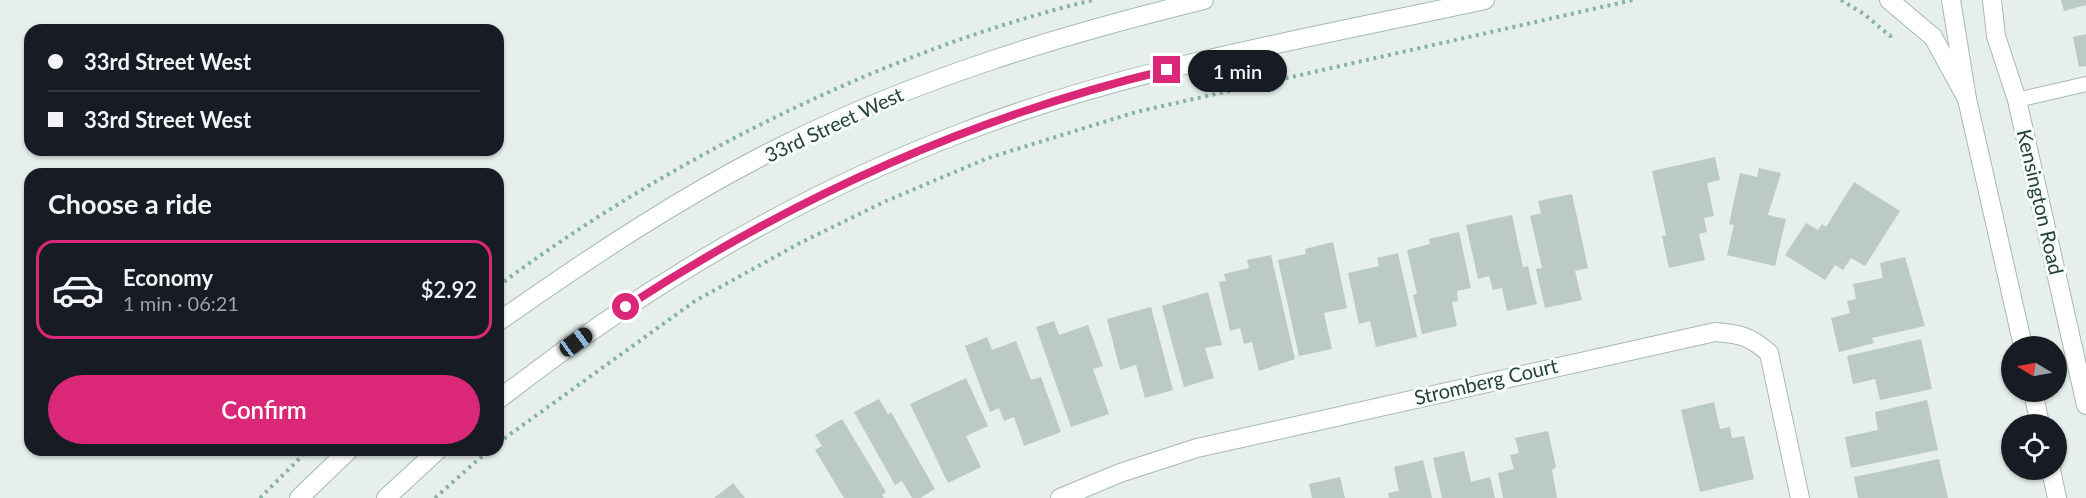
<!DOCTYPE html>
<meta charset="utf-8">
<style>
:root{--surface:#171b24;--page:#242831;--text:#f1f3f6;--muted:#9ea1a6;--line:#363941;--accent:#db2777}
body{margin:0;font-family:Lato,sans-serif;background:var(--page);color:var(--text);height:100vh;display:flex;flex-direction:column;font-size:22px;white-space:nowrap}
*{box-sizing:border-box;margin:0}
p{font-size:20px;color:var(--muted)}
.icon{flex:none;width:33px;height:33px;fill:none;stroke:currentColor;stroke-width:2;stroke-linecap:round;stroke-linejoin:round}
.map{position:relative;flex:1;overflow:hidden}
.details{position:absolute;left:24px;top:168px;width:480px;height:288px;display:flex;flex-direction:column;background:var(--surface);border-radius:18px;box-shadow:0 2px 4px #0004}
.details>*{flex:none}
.top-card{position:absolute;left:24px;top:24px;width:480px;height:132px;border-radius:18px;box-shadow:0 2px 4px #0004;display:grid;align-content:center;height:132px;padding:0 24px;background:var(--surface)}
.needle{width:39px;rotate:280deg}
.tools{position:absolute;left:2001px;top:336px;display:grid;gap:12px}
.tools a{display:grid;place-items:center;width:66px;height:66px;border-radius:50%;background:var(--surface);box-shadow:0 2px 4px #0004;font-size:30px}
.end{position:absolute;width:27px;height:27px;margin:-14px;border:8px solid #db2777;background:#fff;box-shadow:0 0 0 3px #fff}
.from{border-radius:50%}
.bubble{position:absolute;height:42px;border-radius:21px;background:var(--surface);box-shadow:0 2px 4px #0004;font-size:20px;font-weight:600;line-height:42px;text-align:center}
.car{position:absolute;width:18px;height:36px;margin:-18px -9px;border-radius:8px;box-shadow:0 0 4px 2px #0007;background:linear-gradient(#222 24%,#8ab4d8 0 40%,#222 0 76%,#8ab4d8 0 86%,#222 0)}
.top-card b{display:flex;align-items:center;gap:21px;height:57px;font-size:22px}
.top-card b+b{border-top:2px solid var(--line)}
.top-card i{width:15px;height:15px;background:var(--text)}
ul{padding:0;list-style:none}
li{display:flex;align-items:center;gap:18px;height:99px;margin:0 12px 9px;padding:0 12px;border:3px solid transparent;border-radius:18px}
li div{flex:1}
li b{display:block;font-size:22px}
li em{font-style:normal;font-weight:600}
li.selected{border-color:var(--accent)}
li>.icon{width:54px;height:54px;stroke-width:1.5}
h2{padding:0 24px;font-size:27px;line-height:72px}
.action{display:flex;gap:12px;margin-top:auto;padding:12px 24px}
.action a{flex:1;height:69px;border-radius:36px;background:var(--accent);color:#fff;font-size:24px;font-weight:600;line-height:69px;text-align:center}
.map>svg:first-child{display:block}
</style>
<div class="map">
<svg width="2086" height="498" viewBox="0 0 2086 498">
<rect width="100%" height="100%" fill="#e6efeb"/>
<path fill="#bbcac4" d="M2061 0H2086V5L2064 11Z
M2086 34V66L2079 67 2073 37Z
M1715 157 1720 180 1707 183 1714 216 1704 218 1707 232 1699 234 1705 260 1669 268 1662 236 1666 235 1652 171Z
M1759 168 1781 173 1768 215 1786 219 1775 266 1727 255 1734 225 1729 224 1740 173 1757 177Z
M1854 182 1900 211 1865 266 1851 258 1843 270 1835 265 1825 280 1785 255 1806 223 1818 230 1822 224 1826 227Z
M1572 194 1588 268 1575 271 1582 300 1545 308 1536 269 1542 268 1530 216 1541 213 1538 201Z
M1512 215 1523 267 1528 266 1537 304 1507 311 1502 288 1493 290 1489 276 1478 279 1466 225Z
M1459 232 1471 288 1457 291 1458 301 1452 302 1457 326 1422 334 1413 295 1417 294 1407 250 1430 244 1429 239Z
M1333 242 1347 308 1324 313 1332 349 1299 356 1278 260 1306 254 1305 249Z
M1398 253 1417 337 1376 347 1370 321 1359 324 1348 273 1379 266 1377 258Z
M1271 255 1295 359 1259 371 1252 342 1244 344 1240 328 1230 331 1219 282 1226 281 1224 274 1249 268 1247 260Z
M1905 257 1925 326 1872 338 1874 343 1839 352 1831 318 1850 313 1847 301 1856 299 1853 284 1883 278 1880 263Z
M1208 292 1222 345 1205 348 1214 378 1184 387 1162 306Z
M1151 307 1173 390 1145 398 1136 365 1120 370 1107 319Z
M1054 321 1059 335 1088 325 1103 366 1093 369 1109 414 1071 427 1036 327Z
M987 337 992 350 1016 341 1031 380 1041 377 1061 432 1024 446 1014 417 1004 421 999 408 990 412 965 346Z
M1921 339 1932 389 1880 400 1875 379 1853 384 1847 356Z
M966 378 988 426 966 436 981 467 948 483 910 404Z
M879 399 888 414 891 412 935 489 920 498H912L902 481 895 485 854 412Z
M1927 400 1938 450 1851 468 1845 437 1878 430 1875 412Z
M1714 402 1720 429 1730 427 1732 438 1744 436 1754 479 1700 492 1681 410Z
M842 419 886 492 882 495 884 498H844L815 450 822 446 815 435Z
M1548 431 1556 467 1552 470 1557 498H1503L1498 473 1514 469 1510 455 1519 453 1515 438Z
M1464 451 1471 482 1490 477 1495 498H1442L1433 458Z
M1939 459 1948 498H1858L1854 477Z
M1423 460 1432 498H1389L1388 493 1399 491 1394 467Z
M1340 477 1345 498H1312L1309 484Z
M733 483 745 498H714Z"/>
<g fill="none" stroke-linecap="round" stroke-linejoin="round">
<defs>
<path id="service" d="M2017 100 2086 84"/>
<path id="minor" d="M1060 498 1120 473 1197 448 1715 332C1740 334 1750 336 1769 353L1800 498"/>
<path id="tertiary" d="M1951 0 1967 99 2023 346
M1992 0 1996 36 2017 100 2086 405
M2033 392 2040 424
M2051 470 2057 498"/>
<path id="secondary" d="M1889 0 1933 37 1967 99
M498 322C589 258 683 195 784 145 917 79 1060 35 1204 0
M498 400C639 290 793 197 961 133 1129 68 1310 38 1485 0
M299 498 349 450
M386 498 438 450"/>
</defs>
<use href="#service" stroke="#a8b8b2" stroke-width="16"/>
<use href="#minor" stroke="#a8b8b2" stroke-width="20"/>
<use href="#tertiary" stroke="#a8b8b2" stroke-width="20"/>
<use href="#secondary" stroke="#a4bbb3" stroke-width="20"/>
<path stroke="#86b3a5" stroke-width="4" stroke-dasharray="3 4.5" stroke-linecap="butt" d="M1841 0 1864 14 1890 36 1893 34
M498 286C668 159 886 50 1093 0
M498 443 695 301 800 243 886 201 988 158 1136 112 1633 0
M260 498 308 450
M435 498 489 450"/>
<use href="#service" stroke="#fff" stroke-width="14"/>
<use href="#minor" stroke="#fff" stroke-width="18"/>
<use href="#tertiary" stroke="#fff" stroke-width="18"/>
<use href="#secondary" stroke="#fff" stroke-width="18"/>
</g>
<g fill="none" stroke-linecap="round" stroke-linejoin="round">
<path stroke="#db2777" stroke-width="8" d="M626 307C792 198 974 116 1167 70"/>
</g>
<g text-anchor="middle" stroke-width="6" stroke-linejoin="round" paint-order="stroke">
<g font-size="20" fill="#24423a" stroke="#f7fbf9">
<text transform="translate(834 125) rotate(-25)" y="7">33rd Street West</text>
<text transform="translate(2040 202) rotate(77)" y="7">Kensington Road</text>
<text transform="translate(1486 382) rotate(-13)" y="7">Stromberg Court</text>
</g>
</g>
</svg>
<div class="tools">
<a><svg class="needle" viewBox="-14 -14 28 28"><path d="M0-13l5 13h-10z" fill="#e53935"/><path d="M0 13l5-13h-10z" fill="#9ea1a6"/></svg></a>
<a><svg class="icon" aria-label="locate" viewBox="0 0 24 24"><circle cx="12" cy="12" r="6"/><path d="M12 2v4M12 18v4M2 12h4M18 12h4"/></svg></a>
</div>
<i class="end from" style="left:626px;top:307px"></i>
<i class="end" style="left:1167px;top:70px"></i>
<div class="bubble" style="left:1188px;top:50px;width:99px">1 min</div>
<i class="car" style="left:576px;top:342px;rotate:54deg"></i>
<div class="top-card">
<b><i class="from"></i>33rd Street West</b>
<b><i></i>33rd Street West</b>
</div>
<section class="details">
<h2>Choose a ride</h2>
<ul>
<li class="selected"><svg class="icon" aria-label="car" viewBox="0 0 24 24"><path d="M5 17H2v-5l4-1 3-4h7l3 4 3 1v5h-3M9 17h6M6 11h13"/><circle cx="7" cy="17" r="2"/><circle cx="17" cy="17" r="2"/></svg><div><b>Economy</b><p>1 min · 06:21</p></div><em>$2.92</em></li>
</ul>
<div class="action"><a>Confirm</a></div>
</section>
</div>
